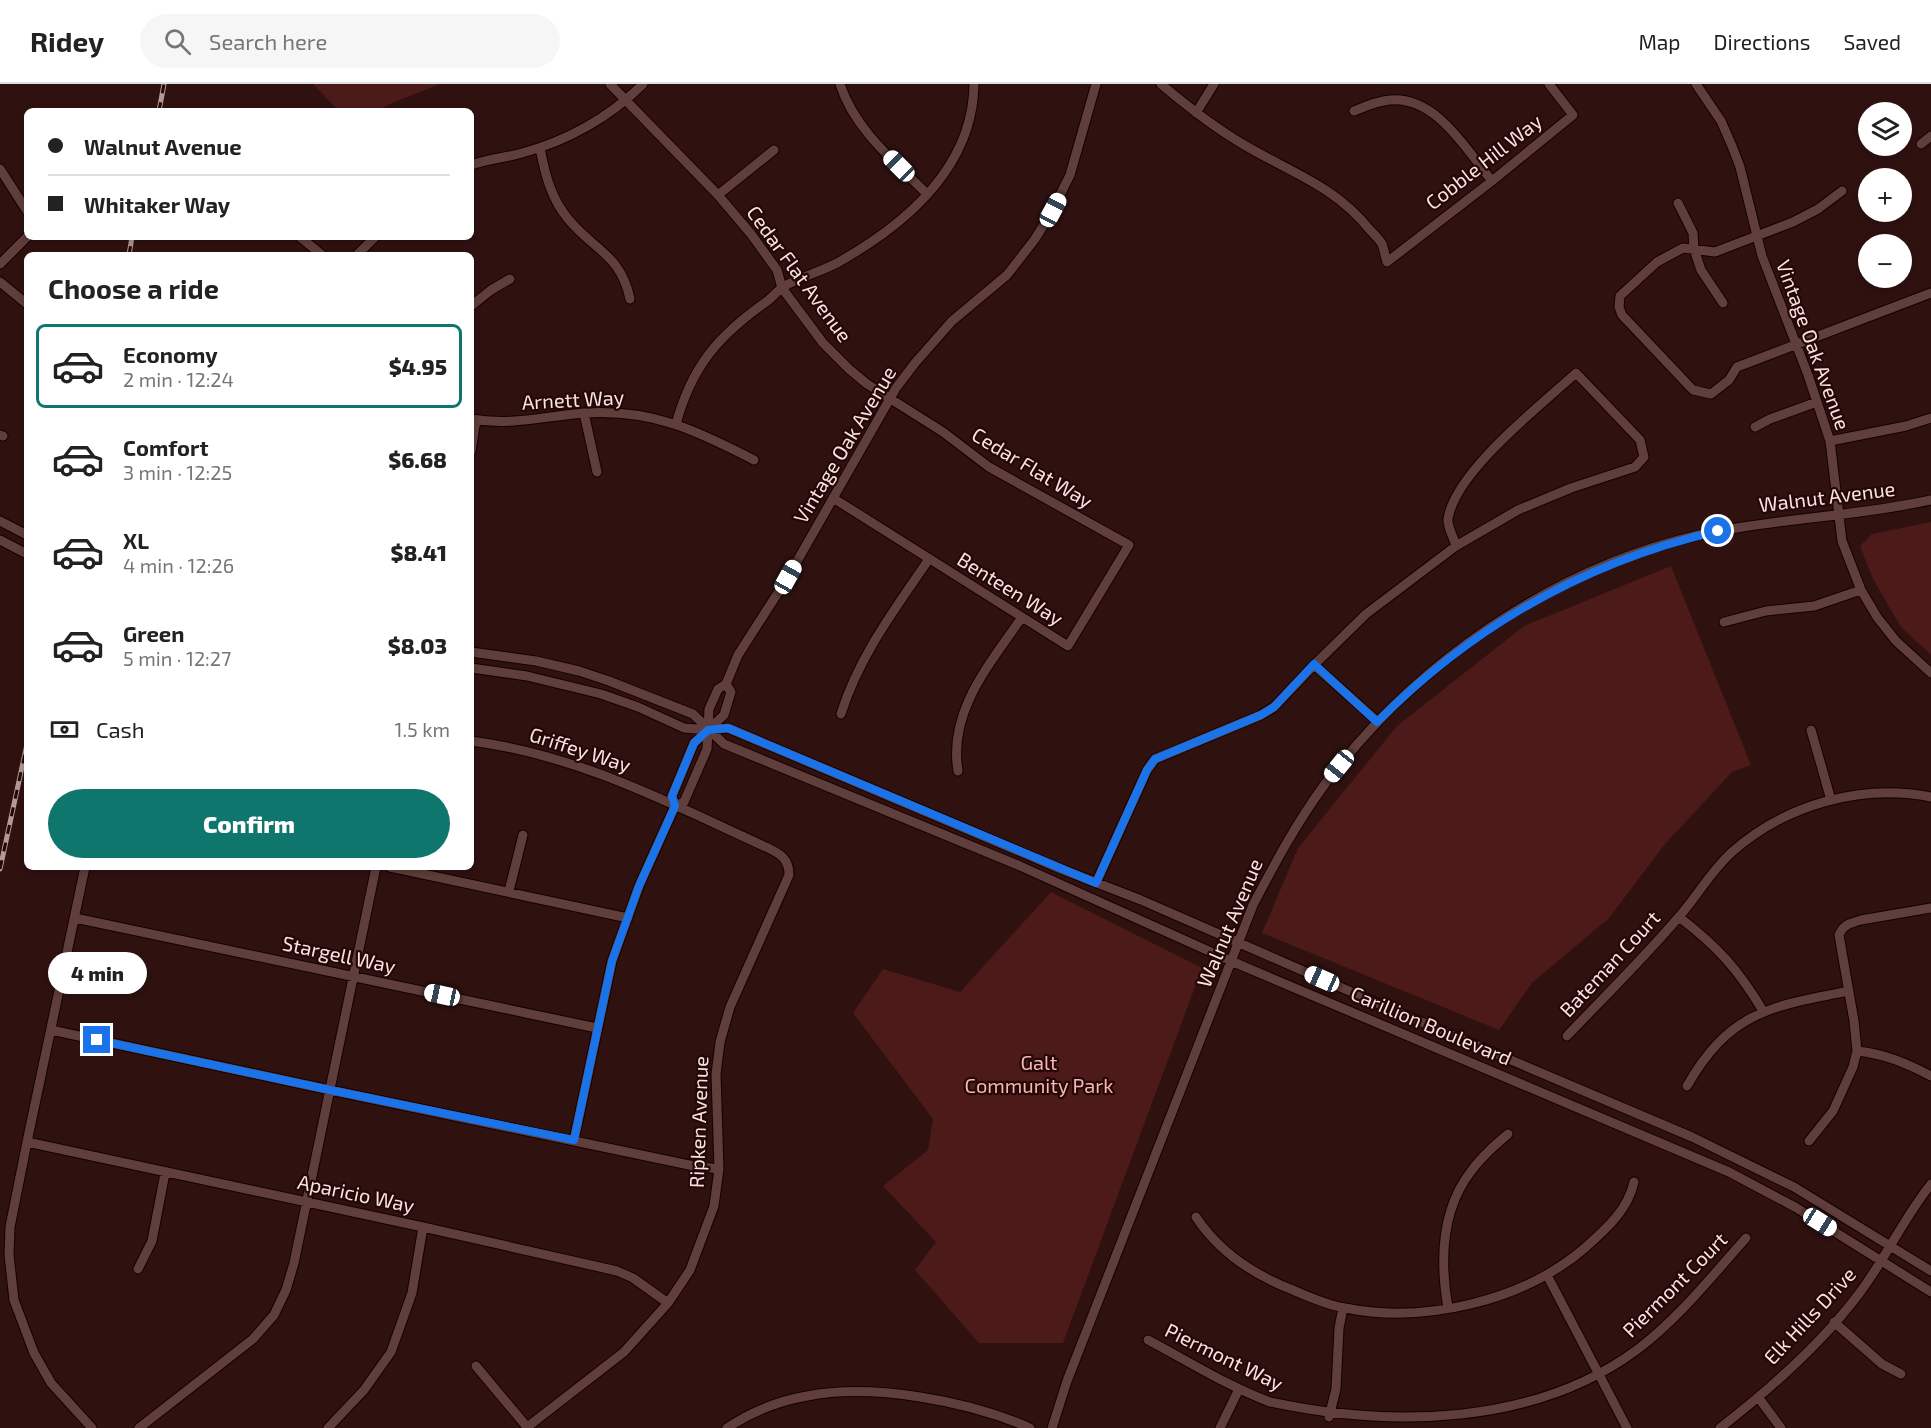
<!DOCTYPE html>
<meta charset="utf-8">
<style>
:root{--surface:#fff;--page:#f6f6f6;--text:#222;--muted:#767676;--line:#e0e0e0;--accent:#0f766e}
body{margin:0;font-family:"Exo 2",sans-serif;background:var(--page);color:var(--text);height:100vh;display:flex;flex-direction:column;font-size:22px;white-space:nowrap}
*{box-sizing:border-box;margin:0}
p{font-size:20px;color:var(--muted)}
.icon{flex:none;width:33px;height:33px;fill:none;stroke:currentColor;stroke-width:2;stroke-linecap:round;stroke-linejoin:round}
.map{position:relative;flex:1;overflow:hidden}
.panel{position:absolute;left:24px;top:168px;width:450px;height:618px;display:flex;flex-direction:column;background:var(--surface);border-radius:9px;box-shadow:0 3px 9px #0003}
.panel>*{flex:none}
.hud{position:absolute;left:24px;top:24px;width:450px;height:132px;border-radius:9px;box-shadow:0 3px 9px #0003;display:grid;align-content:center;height:132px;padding:0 24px;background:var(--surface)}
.buttons{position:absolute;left:1858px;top:18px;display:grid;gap:12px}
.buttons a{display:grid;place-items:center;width:54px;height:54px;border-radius:50%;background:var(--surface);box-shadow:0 3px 9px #0003;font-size:30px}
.end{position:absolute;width:27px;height:27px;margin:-14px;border:8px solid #1a73e8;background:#fff;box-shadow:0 0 0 3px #fff}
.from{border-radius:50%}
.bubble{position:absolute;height:42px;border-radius:21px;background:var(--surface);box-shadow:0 3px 9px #0003;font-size:20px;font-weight:800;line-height:42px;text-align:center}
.car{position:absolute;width:18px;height:36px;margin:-18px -9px;border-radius:8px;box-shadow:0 0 4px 2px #0007;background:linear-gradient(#fff 24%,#345 0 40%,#fff 0 76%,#345 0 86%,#fff 0)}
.hud b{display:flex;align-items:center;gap:21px;height:57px;font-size:22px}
.hud b+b{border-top:2px solid var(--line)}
.hud i{width:15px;height:15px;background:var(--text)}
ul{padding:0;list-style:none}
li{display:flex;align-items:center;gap:18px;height:84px;margin:0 12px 9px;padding:0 12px;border:3px solid transparent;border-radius:9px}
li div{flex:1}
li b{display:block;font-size:22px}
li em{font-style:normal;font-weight:800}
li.selected{border-color:var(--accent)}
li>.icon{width:54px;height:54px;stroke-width:1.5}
h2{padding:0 24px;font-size:27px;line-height:72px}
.pay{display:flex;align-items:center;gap:15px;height:66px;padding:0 24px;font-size:22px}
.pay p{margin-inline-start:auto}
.action{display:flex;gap:12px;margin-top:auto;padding:12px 24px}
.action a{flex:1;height:69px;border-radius:36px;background:var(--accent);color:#fff;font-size:24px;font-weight:800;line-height:69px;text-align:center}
header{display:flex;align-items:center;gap:36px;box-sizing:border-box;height:84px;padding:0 30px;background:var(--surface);border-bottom:2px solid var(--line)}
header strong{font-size:28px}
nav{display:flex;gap:33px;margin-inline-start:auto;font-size:21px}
.search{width:420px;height:54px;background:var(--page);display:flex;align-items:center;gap:15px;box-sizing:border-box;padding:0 21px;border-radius:33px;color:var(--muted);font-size:22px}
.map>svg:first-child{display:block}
</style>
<header>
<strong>Ridey</strong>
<div class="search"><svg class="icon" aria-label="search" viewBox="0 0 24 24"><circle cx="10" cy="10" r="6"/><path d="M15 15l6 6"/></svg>Search here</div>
<nav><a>Map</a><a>Directions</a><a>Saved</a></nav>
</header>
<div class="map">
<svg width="1931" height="1344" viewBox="0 0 1931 1344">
<rect width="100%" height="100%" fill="#2f1110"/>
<path fill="#4c1a19" d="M313 0H440L392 19 377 27H339Z
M1931 438V571L1901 543 1873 495 1860 462 1872 450Z
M1671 482 1751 681 1732 688 1665 760 1609 834 1532 899 1499 946 1262 849 1298 764 1397 642 1524 542Z
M1051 808 1202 884 1063 1259H979L915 1186 936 1158 883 1102 928 1066 933 1035 853 929 883 885 960 908Z"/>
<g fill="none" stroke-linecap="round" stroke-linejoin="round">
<defs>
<path id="minor" d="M610 0 718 111 751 150 777 186 782 204 823 259 849 285 867 300 943 348 989 383 1129 461 1068 562 833 414
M840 0C855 46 894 77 927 110
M1161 0C1188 23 1215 44 1246 62 1292 89 1335 102 1370 146 1374 150 1379 155 1382 160 1384 165 1385 172 1387 178L1492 97 1573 31 1549 0
M1696 0 1721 37 1732 62 1740 83 1762 172 1808 291 1830 357 1842 457 1861 506 1877 533 1896 557 1931 589
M1354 27C1366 22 1377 17 1390 16 1436 12 1466 65 1492 97
M1196 29 1214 0
M1921 60 1931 52
M540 64C545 90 551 115 569 136 594 166 621 171 630 215
M471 81C487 75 505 74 522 69 567 57 610 33 643 0
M0 85 27 127
M1842 107 1818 125 1793 138 1715 168 1683 164 1657 178 1620 212 1619 223 1622 231 1693 306 1711 310 1729 296 1737 283 1931 209
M718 111 774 66
M1678 119 1693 149 1694 165 1701 186 1723 219
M300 153 322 171
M357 171 375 153
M0 180 27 153
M0 198 27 220
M471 222 491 206 510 195
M584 329 597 388
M471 335C513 342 544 332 585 329 652 325 696 346 754 376
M676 340C692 282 718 252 766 218 772 214 777 207 783 203 800 193 820 188 837 179 905 141 973 84 974 0
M1755 343 1770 335 1817 318
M0 351 3 352
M1830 357 1906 342 1931 334
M471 367 476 336
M0 437 27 451
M0 456 27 470
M1724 538 1766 527 1814 522 1861 506
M471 568 536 577 579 587 609 597 693 630 724 660 1020 782 1231 877 1729 1088 1795 1123 1931 1208
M471 584 527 592 601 610 638 623 684 644 708 646 728 644 1061 785 1141 816 1379 920 1692 1053 1794 1103 1931 1187
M841 630C859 572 895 525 929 475
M1378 638 1314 581 1366 530 1456 462 1518 426 1571 404 1635 383 1644 373 1640 356 1576 289C1540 322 1455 388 1448 435 1447 443 1454 454 1456 462
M1811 646 1831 716
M471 657C579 671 669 719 766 763 780 770 789 774 789 791L730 923 720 958 716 990 719 1085 714 1122 690 1186 668 1219 624 1268 526 1344
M958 687C948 627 990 580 1022 533
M675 722 684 718 707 665 709 625 718 605 726 600 738 571 788 493 896 304 915 279 952 237 1007 191 1035 155 1050 131 1070 91 1096 0
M85 783 27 1058 10 1143 9 1171 14 1216 34 1269 51 1299 92 1344
M390 783 628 834
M1096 799 1147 686 1155 675 1261 631 1274 623 1314 581
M509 807 523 751
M1679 833C1718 863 1738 885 1763 927
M75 834 597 944
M51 946 330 1006 694 1082 719 1085
M1567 952C1604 913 1642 876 1677 835 1696 814 1710 788 1732 768 1785 721 1861 699 1931 713
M1857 967C1885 970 1906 979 1931 992
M1687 1002C1729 928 1771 922 1849 907
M574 1056 612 877 639 802 675 722 672 712 694 659 724 631 731 608 726 600
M1809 1057 1833 1027 1853 983 1857 967 1854 937 1839 851C1843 841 1850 839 1861 836L1931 824
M27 1058 423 1143 617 1187 633 1194 668 1219
M1196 1133C1219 1168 1254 1191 1293 1206 1309 1213 1327 1221 1345 1224 1424 1240 1524 1217 1586 1163 1606 1145 1628 1126 1634 1098
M138 1185 152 1157 165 1089
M1547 1191 1627 1344
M1448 1224C1440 1178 1441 1125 1472 1086 1482 1072 1495 1061 1508 1050
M1834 1238 1882 1280 1901 1290
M1148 1256C1188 1277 1227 1302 1270 1318 1391 1344 1535 1342 1638 1265 1679 1234 1712 1192 1746 1154
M476 1282 527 1343
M1758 1313 1781 1344
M1329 1333 1336 1305 1339 1244 1343 1224
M139 1344 253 1255 274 1231 286 1206 294 1179 376 783
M328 1344 364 1306 391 1268 412 1209 423 1143
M727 1344C751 1328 778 1317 807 1312 872 1299 969 1317 1030 1344
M1052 1344 1067 1297 1253 821C1275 779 1297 738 1325 700 1415 580 1551 485 1699 451 1775 434 1854 433 1931 416
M1220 1344 1239 1305
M1720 1344C1769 1306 1821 1260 1858 1211 1885 1176 1903 1135 1931 1100"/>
</defs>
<use href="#minor" stroke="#150001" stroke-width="11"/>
<use href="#minor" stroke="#603e3b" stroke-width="9"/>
<defs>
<path id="rail" d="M159 27 164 0
M129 171 132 153
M0 785 27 660"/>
</defs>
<use href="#rail" stroke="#b29a97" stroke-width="5"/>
<use href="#rail" stroke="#240807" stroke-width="3" stroke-dasharray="9" stroke-linecap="butt"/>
</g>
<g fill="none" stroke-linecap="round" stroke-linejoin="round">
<path stroke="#1a73e8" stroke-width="8" d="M97 956 330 1006 574 1056 612 877 639 802 675 722 672 712 694 659 708 646 728 644 1096 799 1147 686 1155 675 1261 631 1274 623 1314 580 1377 638C1472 543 1587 477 1718 447"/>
</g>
<g text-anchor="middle" stroke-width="4.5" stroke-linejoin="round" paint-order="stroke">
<g font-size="20" fill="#f9e3e0" stroke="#240807">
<text transform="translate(1484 78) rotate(-38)" y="7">Cobble Hill Way</text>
<text transform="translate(799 190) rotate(54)" y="7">Cedar Flat Avenue</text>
<text transform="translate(1813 261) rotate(70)" y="7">Vintage Oak Avenue</text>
<text transform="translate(573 316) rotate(-3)" y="7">Arnett Way</text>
<text transform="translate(845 361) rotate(-59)" y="7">Vintage Oak Avenue</text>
<text transform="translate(1032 384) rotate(31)" y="7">Cedar Flat Way</text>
<text transform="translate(1827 413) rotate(-7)" y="7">Walnut Avenue</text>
<text transform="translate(1010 505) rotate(32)" y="7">Benteen Way</text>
<text transform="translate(580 666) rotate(18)" y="7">Griffey Way</text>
<text transform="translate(1230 839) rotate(-67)" y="7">Walnut Avenue</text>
<text transform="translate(339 871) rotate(12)" y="7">Stargell Way</text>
<text transform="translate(1610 880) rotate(-47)" y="7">Bateman Court</text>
<text transform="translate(1431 942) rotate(23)" y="7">Carillion Boulevard</text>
<text transform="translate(699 1038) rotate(-88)" y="7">Ripken Avenue</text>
<text transform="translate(356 1110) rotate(12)" y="7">Aparicio Way</text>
<text transform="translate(1675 1201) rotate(-45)" y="7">Piermont Court</text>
<text transform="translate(1810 1232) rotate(-47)" y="7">Elk Hills Drive</text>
<text transform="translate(1224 1273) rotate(26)" y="7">Piermont Way</text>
</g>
<g font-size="20" fill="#f8b6b1" stroke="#240807">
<text x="1039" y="986">Galt<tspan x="1039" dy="23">Community Park</tspan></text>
</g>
</g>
</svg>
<div class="buttons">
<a><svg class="icon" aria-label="layers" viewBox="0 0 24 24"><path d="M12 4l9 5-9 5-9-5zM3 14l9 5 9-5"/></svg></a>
<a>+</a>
<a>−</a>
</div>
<i class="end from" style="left:1718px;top:447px"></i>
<i class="end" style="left:97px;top:956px"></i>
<div class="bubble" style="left:48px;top:868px;width:99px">4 min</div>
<i class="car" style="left:899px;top:82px;rotate:315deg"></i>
<i class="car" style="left:1053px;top:126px;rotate:28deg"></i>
<i class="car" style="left:788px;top:493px;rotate:29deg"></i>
<i class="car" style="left:1339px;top:682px;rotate:219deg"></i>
<i class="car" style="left:1322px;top:895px;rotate:294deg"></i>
<i class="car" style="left:442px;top:911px;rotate:282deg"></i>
<i class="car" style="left:1820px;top:1138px;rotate:122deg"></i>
<div class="hud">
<b><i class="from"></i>Walnut Avenue</b>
<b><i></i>Whitaker Way</b>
</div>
<section class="panel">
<h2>Choose a ride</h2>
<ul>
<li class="selected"><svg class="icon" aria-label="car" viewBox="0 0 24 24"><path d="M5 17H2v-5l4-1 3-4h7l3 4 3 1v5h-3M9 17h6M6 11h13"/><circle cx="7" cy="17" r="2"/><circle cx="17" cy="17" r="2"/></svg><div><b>Economy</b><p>2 min · 12:24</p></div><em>$4.95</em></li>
<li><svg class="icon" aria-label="car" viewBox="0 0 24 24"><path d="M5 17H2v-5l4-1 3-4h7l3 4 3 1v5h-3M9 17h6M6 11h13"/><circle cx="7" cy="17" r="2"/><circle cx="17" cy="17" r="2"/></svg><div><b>Comfort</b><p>3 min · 12:25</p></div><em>$6.68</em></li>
<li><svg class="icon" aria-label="car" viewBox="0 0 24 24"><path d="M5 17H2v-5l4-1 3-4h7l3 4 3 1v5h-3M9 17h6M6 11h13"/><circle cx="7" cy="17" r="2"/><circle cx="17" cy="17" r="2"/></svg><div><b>XL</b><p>4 min · 12:26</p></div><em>$8.41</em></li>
<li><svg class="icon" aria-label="car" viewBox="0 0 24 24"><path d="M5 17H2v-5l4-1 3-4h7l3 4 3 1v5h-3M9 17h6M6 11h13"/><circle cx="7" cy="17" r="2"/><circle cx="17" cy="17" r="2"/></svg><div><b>Green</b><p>5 min · 12:27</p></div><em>$8.03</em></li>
</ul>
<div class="pay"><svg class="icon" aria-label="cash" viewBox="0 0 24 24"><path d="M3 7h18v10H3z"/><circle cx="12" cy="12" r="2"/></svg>Cash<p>1.5 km</p></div>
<div class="action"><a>Confirm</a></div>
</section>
</div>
